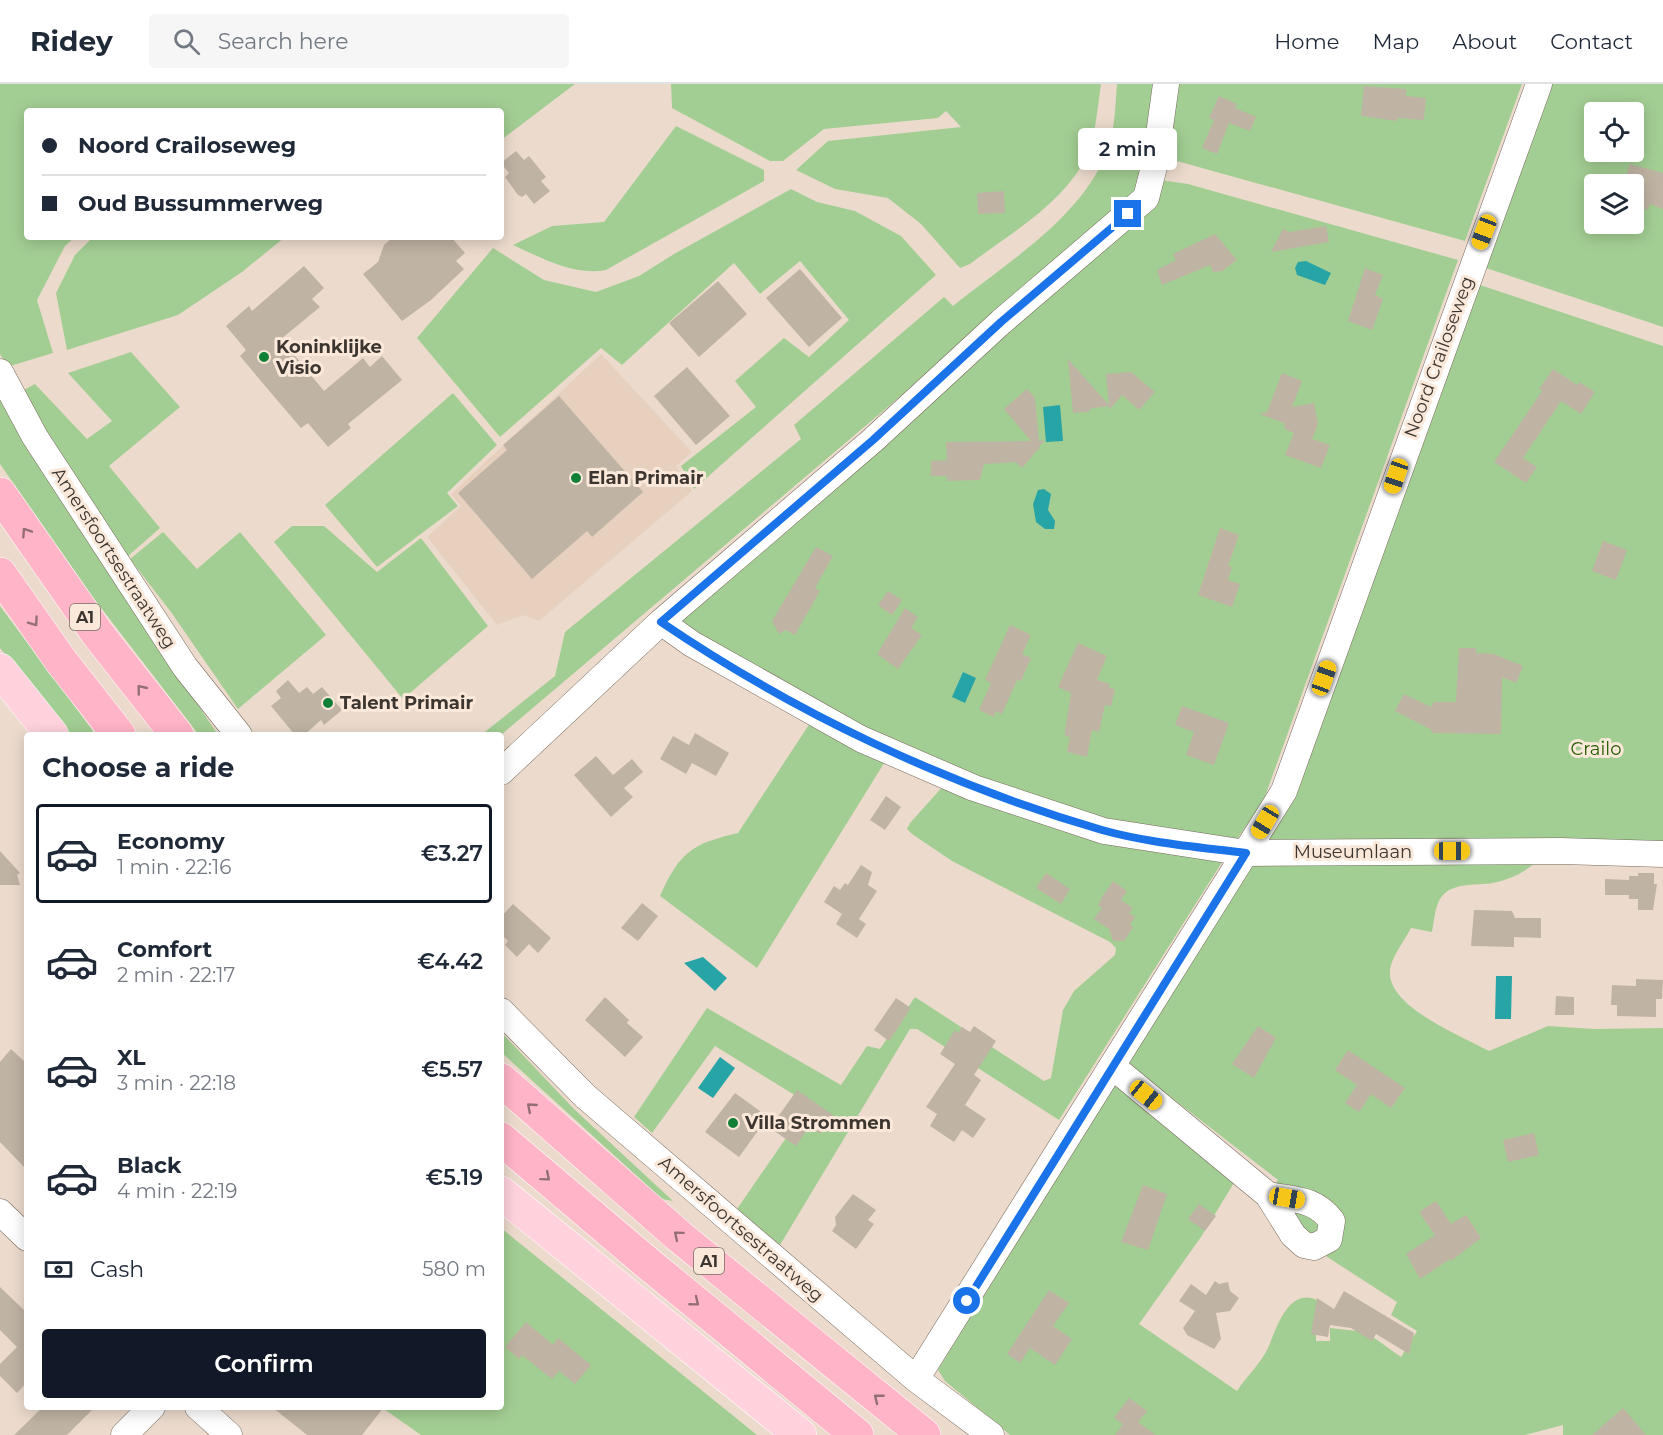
<!DOCTYPE html>
<meta charset="utf-8">
<style>
:root{--surface:#fff;--page:#f6f6f7;--text:#1f2937;--muted:#747a83;--line:#e0e1e3;--accent:#111827}
body{margin:0;font-family:Montserrat,sans-serif;background:var(--page);color:var(--text);height:100vh;display:flex;flex-direction:column;font-size:22px;white-space:nowrap}
*{box-sizing:border-box;margin:0}
p{font-size:20px;color:var(--muted)}
.icon{flex:none;width:33px;height:33px;fill:none;stroke:currentColor;stroke-width:2;stroke-linecap:round;stroke-linejoin:round}
.map{position:relative;flex:1;overflow:hidden}
.details{position:absolute;left:24px;top:648px;width:480px;height:678px;display:flex;flex-direction:column;background:var(--surface);border-radius:6px;box-shadow:0 3px 15px #0003}
.details>*{flex:none}
.banner{position:absolute;left:24px;top:24px;width:480px;height:132px;border-radius:6px;box-shadow:0 3px 15px #0003;display:grid;align-content:center;height:132px;padding:0 18px;background:var(--surface)}
.buttons{position:absolute;left:1584px;top:18px;display:grid;gap:12px}
.buttons a{display:grid;place-items:center;width:60px;height:60px;border-radius:6px;background:var(--surface);box-shadow:0 3px 15px #0003;font-size:30px}
.end{position:absolute;width:27px;height:27px;margin:-14px;border:8px solid #1a73e8;background:#fff;box-shadow:0 0 0 3px #fff}
.from{border-radius:50%}
.bubble{position:absolute;height:42px;border-radius:6px;background:var(--surface);box-shadow:0 3px 15px #0003;font-size:20px;font-weight:600;line-height:42px;text-align:center}
.car{position:absolute;width:18px;height:36px;margin:-18px -9px;border-radius:8px;box-shadow:0 0 4px 2px #0007;background:linear-gradient(#f5c518 24%,#345 0 40%,#f5c518 0 76%,#345 0 86%,#f5c518 0)}
.banner b{display:flex;align-items:center;gap:21px;height:57px;font-size:22px}
.banner b+b{border-top:2px solid var(--line)}
.banner i{width:15px;height:15px;background:var(--text)}
ul{padding:0;list-style:none}
li{display:flex;align-items:center;gap:18px;height:99px;margin:0 12px 9px;padding:0 6px;border:3px solid transparent;border-radius:6px}
li div{flex:1}
li b{display:block;font-size:22px}
li em{font-style:normal;font-weight:600}
li.active{border-color:var(--accent)}
li>.icon{width:54px;height:54px;stroke-width:1.5}
h2{padding:0 18px;font-size:27px;line-height:72px}
.pay{display:flex;align-items:center;gap:15px;height:66px;padding:0 18px;font-size:22px}
.pay p{margin-inline-start:auto}
.cta{display:flex;gap:12px;margin-top:auto;padding:12px 18px}
.cta a{flex:1;height:69px;border-radius:6px;background:var(--accent);color:#fff;font-size:24px;font-weight:600;line-height:69px;text-align:center}
header{display:flex;align-items:center;gap:36px;box-sizing:border-box;height:84px;padding:0 30px;background:var(--surface);border-bottom:2px solid var(--line)}
header strong{font-size:28px}
nav{display:flex;gap:33px;margin-inline-start:auto;font-size:21px}
.search{width:420px;height:54px;background:var(--page);display:flex;align-items:center;gap:15px;box-sizing:border-box;padding:0 21px;border-radius:6px;color:var(--muted);font-size:22px}
.map>svg:first-child{display:block}
</style>
<header>
<strong>Ridey</strong>
<div class="search"><svg class="icon" aria-label="search" viewBox="0 0 24 24"><circle cx="10" cy="10" r="6"/><path d="M15 15l6 6"/></svg>Search here</div>
<nav><a>Home</a><a>Map</a><a>About</a><a>Contact</a></nav>
</header>
<div class="map">
<svg width="1663" height="1351" viewBox="0 0 1663 1351">
<rect width="100%" height="100%" fill="#ecdbcd"/>
<path fill="#e7d0bd" d="M601 270 692 368 676 382 692 407 539 537 523 531 497 541 427 453 461 422 451 410Z"/>
<path fill="#a3ce93" fill-rule="evenodd" d="M0 0H575L501 56V27H27V153H75L65 162 37 216 53 269 7 283 0 270Z
M671 0H1101C1097 26 1096 54 1084 77 1061 121 1008 151 970 180L960 184 921 140 888 114 835 105 796 86 828 57 961 43 946 27 938 34 824 45 783 77H770L672 24Z
M1117 0H1154L1140 109 501 651H481L555 592 565 548 801 355 794 341 944 213 953 222C1004 181 1079 135 1105 72 1115 50 1115 24 1117 0Z
M1178 0H1522L1465 157 1166 74Z
M1550 0H1663V243L1480 182ZM1594 28H1634V68H1594ZM1594 100H1634V140H1594Z
M676 42 764 86V97L606 186C573 192 542 174 513 161L552 142 604 138Z
M1160 96 1188 100 1458 176 1263 718 1237 755 1128 740 1034 717 901 663 674 541Z
M791 105 817 118 855 127 901 152 936 191 694 405 681 382 756 323 735 297 784 254 809 273 849 236 800 177 760 210 734 179 622 281 601 264 500 353 417 254 493 164 544 196 596 208 639 192 674 170Z
M93 153H285L242 188 178 231 67 266 56 209 75 171Z
M1474 199 1663 262V760L1267 758Z
M131 268 180 323 109 382 160 444 127 473 18 309 35 300 87 355 112 337 68 289Z
M453 309 497 361 447 409 458 422 377 483 325 421Z
M0 315 62 416 218 651H199L95 516 0 380Z
M292 442H324L377 488 421 454 488 542 403 615 274 458Z
M163 448 197 485 240 448 326 551 238 625 171 528 130 475Z
M0 522 96 651H71L0 564Z
M810 639 886 676 757 884 660 812C680 768 691 760 738 749Z
M945 700 1224 775 1059 1036 917 945H910L780 1161 737 1125 806 1025V1018L715 962 652 1049 634 1033 707 924 841 1001 867 962 880 965 915 913 1044 997 1051 994 1063 926 1074 907 1115 871 1116 864 1110 858 952 777 912 750 907 745 910 739Z
M1535 779C1523 789 1512 794 1497 798 1479 803 1452 796 1440 815 1435 823 1434 838 1432 848L1411 844C1405 856 1395 868 1391 881 1379 920 1462 952 1489 967L1548 942 1594 945 1663 944V1351H1563V1341L1525 1351H1010L945 1297 938 1286 1114 993 1240 1089 1201 1153 1139 1240 1237 1307C1246 1293 1261 1279 1268 1264 1277 1243 1289 1201 1319 1217L1316 1224V1257H1330V1244L1366 1248 1401 1273 1417 1247 1391 1231 1397 1218 1304 1158 1268 1110 1278 1096 1129 981 1128 973 1254 780Z
M501 948 574 1025 673 1117 662 1115 501 968Z
M501 1144 757 1351H421L381 1323H501Z"/>
<path fill="#27a4a5" d="M1306 177 1331 189 1325 201 1297 191 1295 184 1298 178Z
M1060 321 1063 357 1046 358 1043 323Z
M1044 405 1051 410 1048 426 1055 437 1054 445H1045L1036 438 1033 420 1038 406Z
M963 588 976 594 965 619 952 613Z
M703 873 727 894 715 907 684 879Z
M1496 892H1512L1511 935H1495Z
M720 973 735 984 713 1014 698 1004Z"/>
<path fill="#bfb3a3" d="M1364 2 1406 5V12L1426 14 1424 36 1397 34V37L1361 32Z
M1219 12 1237 20 1235 24 1256 33 1250 47 1229 39 1217 70 1202 64 1214 36 1209 34Z
M516 67 524 76 529 72 546 93 541 97 550 107 534 120 526 110 522 113 518 111 505 93 509 89 501 79Z
M1630 80 1663 89V125L1650 120 1648 126 1634 121V100H1623Z
M1004 107 1005 129 978 130 977 109Z
M1326 142 1329 158 1271 168 1283 145 1289 148Z
M1215 150 1237 176 1222 187 1213 188 1210 181 1162 201 1157 186 1176 176 1173 170Z
M393 153H451L465 169 456 177 464 185 431 216 402 237 363 190 378 178 384 161Z
M304 182 324 204 312 215 320 223 281 255 324 307 363 274 370 283 382 272 402 296 348 340 351 344 328 363 308 339 301 344 271 309 240 272 246 266 226 242 249 222 252 227Z
M1365 184 1383 191 1375 211 1383 215 1372 246 1348 237Z
M800 185 842 234 809 263 766 214Z
M718 197 747 230 699 273 669 239Z
M1068 275 1109 321 1106 290 1131 288 1155 308 1139 326 1122 311 1109 326V322L1092 324 1088 328 1073 329Z
M687 283 730 332 696 361 654 312Z
M1553 285 1577 301 1579 298 1595 308 1581 330 1561 317 1523 374 1537 383 1526 399 1494 378 1542 307 1539 305Z
M1282 289 1302 297 1292 323 1314 319 1318 340 1312 355 1330 361 1321 384 1285 371 1294 349 1285 345 1284 339 1259 330 1267 328Z
M1027 305 1035 314 1039 357 1045 356 1039 363 1040 367 1038 365 1022 384 1016 378 984 380 980 396 947 397V392H931V377L947 376 946 358 1031 357 1004 325Z
M559 312 643 408 592 453 587 447 532 495 458 409 507 366 503 361Z
M1220 444 1239 451 1228 482 1232 483 1228 496 1240 500 1232 523 1198 511Z
M1603 457 1627 466 1616 496 1592 487Z
M816 463 833 472 815 504 820 507 795 551 786 546 779 550 772 537Z
M888 507 902 516 892 531 878 521Z
M905 524 918 533 911 544 922 551 898 585 877 570Z
M1010 541 1031 551 1022 570 1031 574 1021 597 1017 596 1002 630 996 627 994 633 979 626 991 599 985 596Z
M1078 559 1107 572 1097 596 1110 600 1109 604 1115 605 1111 622 1105 621 1099 648 1092 646 1087 673 1067 668 1070 653 1065 652V647L1071 609 1058 603Z
M1459 564H1476V569L1494 570 1523 582 1516 599 1502 593 1501 650 1431 649 1432 646 1395 627 1404 610 1431 623 1434 618H1456Z
M288 596 299 609 307 603 313 610 322 603 342 626 324 641 321 636 304 651H295L271 622 281 614 276 607Z
M1182 622 1229 639 1214 681 1186 671 1194 648 1175 641Z
M695 649 729 669 716 692 692 679 686 690 660 675 673 652 689 661Z
M596 672 613 691 632 675 643 688 624 704 633 713 611 733 574 691Z
M886 712 901 723 885 746 870 736Z
M0 767 20 789 17 791 20 801H0Z
M861 781 872 788 868 801 877 807 859 835 866 840 857 854 836 840 842 830 824 818 834 802 840 806 845 799 848 801Z
M1046 789 1070 805 1061 820 1036 804Z
M1638 789H1654V800H1657L1653 826H1638V815H1629V811H1605V795L1629 796V792H1638Z
M1113 797 1127 807 1121 816 1133 824 1129 829 1135 833 1130 841 1133 843 1124 857H1113L1109 845 1094 835 1102 824 1098 822 1102 813Z
M642 819 658 832 638 857 621 844Z
M513 820 551 854 538 869 529 860 517 873 505 861 508 857 501 850V833Z
M1474 826 1512 827 1515 834H1541V854L1514 853V863L1471 862Z
M1636 895 1663 896 1662 915H1656V933L1617 932V921H1611L1612 901 1636 902Z
M1556 912 1574 913V931H1555Z
M605 913 629 936 627 939 643 953 625 973 585 936Z
M896 914 911 924 889 957 874 946Z
M974 942 996 957 974 991 981 996 965 1021 986 1035 973 1054 962 1046 954 1058 930 1042 937 1030 926 1023 955 980 940 970 955 946 958 949 962 943 970 948Z
M1258 942 1276 954 1254 994 1232 980Z
M11 965 27 980V1086L0 1058V978Z
M1348 966 1405 1004 1391 1024 1371 1010 1359 1028 1345 1019 1357 1001 1335 986Z
M797 1006 833 1031 820 1050 810 1042 796 1062 770 1044Z
M735 1009 768 1033 739 1073 705 1048Z
M1534 1049 1539 1071 1508 1078 1503 1056Z
M1143 1101 1167 1110 1148 1166 1121 1158Z
M853 1110 876 1126 868 1136 874 1140 856 1165 832 1147 836 1141 835 1133Z
M1436 1117 1451 1140 1466 1131 1481 1154 1451 1177 1450 1175 1420 1195 1406 1170 1435 1151 1419 1128Z
M1199 1120 1216 1132 1205 1147 1188 1135Z
M1215 1197 1219 1200 1228 1198 1230 1207 1239 1214 1230 1227 1216 1229 1221 1255 1214 1265 1187 1251 1183 1244 1195 1227 1179 1217 1191 1200 1206 1211Z
M0 1203 27 1229V1298L17 1309 0 1292V1280L17 1263 0 1246Z
M1049 1206 1069 1219 1053 1242 1072 1255 1055 1281 1030 1264 1020 1279 1007 1270Z
M1344 1207 1414 1249 1409 1270 1376 1250 1372 1257 1351 1244 1330 1241 1328 1253 1311 1250 1317 1214 1334 1225Z
M526 1238 553 1261 558 1254 591 1281 575 1300 559 1287 552 1295 522 1271 519 1275 505 1263Z
M1129 1314 1147 1327 1138 1338 1156 1351H1115L1123 1340 1114 1334Z
M43 1323H95L67 1351H14Z
M272 1323H384L362 1351H307Z
M1623 1324 1646 1351H1592Z"/>
<g fill="none" stroke-linecap="round" stroke-linejoin="round">
<defs>
<path id="minor" d="M0 288 35 353 185 583 239 651
M661 538 692 560 861 655 974 704 1104 747 1246 769 1561 767 1663 770
M501 688 661 538 873 356 1001 238 1146 114 1155 79 1166 0
M501 927 585 1012 916 1295 991 1351
M1112 982 1268 1111 1293 1151 1304 1161 1314 1163 1329 1155 1332 1137C1315 1114 1294 1116 1268 1111
M0 1128 27 1154
M916 1295 1284 707 1539 0
M198 1323 229 1351
M124 1351 152 1323"/>
<path id="major" d="M0 586 52 651
M501 1109 800 1351"/>
<path id="highway" d="M0 410 97 549 177 651
M0 490 61 577 119 651
M501 996 680 1153 924 1351
M501 1055 651 1182 857 1351"/>
</defs>
<use href="#minor" stroke="#76685b" stroke-width="27"/>
<use href="#major" stroke="#fff" stroke-width="34"/>
<use href="#highway" stroke="#fff" stroke-width="34"/>
<use href="#minor" stroke="#fff" stroke-width="26"/>
<use href="#major" stroke="#ffd2dd" stroke-width="33"/>
<use href="#highway" stroke="#ffb4c7" stroke-width="33"/>
</g>
<defs><path id="oneway-chevron" d="M-2-3.5L2.5 0L-2 3.5" fill="none" stroke-width="1.6" stroke-linecap="round" stroke-linejoin="round" transform="scale(1.5)"/></defs>
<g stroke="#946f74">
<use href="#oneway-chevron" transform="translate(26 448) rotate(-124)"/>
<use href="#oneway-chevron" transform="translate(34 538) rotate(55)"/>
<use href="#oneway-chevron" transform="translate(141 605) rotate(-129)"/>
<use href="#oneway-chevron" transform="translate(531 1023) rotate(-139)"/>
<use href="#oneway-chevron" transform="translate(546 1093) rotate(40)"/>
<use href="#oneway-chevron" transform="translate(678 1151) rotate(-140)"/>
<use href="#oneway-chevron" transform="translate(695 1218) rotate(39)"/>
<use href="#oneway-chevron" transform="translate(878 1314) rotate(-141)"/>
</g>
<g fill="none" stroke-linecap="round" stroke-linejoin="round">
<path stroke="#1a73e8" stroke-width="8" d="M967 1217 1246 769C1199 763 1148 759 1102 746 947 701 795 629 661 538L873 356 1001 238 1128 130"/>
</g>
<g fill="#108036" stroke="#fae8da" stroke-width="2">
<circle cx="264" cy="273" r="6"/>
<circle cx="576" cy="394" r="6"/>
<circle cx="328" cy="619" r="6"/>
<circle cx="733" cy="1039" r="6"/>
</g>
<g text-anchor="middle" stroke-width="6" stroke-linejoin="round" paint-order="stroke">
<g fill="#fae8da" stroke="#766b63" stroke-width="1.5">
<rect x="70" y="520" width="30" height="26" rx="4.5"/>
<rect x="694" y="1164" width="30" height="26" rx="4.5"/>
</g>
<g font-size="16" font-weight="bold" fill="#3d3630">
<text x="85" y="539">A1</text>
<text x="709" y="1183">A1</text>
</g>
<g font-size="18" font-weight="bold" fill="#3d3630" stroke="#fae8da" text-anchor="start">
<text x="276" y="269">Koninklijke<tspan x="276" dy="21">Visio</tspan></text>
<text x="588" y="400">Elan Primair</text>
<text x="340" y="625">Talent Primair</text>
<text x="745" y="1045">Villa Strommen</text>
</g>
<g font-size="18" fill="#3d3630" stroke="#fae8da">
<text transform="translate(1439 273) rotate(-70)" y="6">Noord Crailoseweg</text>
<text transform="translate(114 474) rotate(57)" y="6">Amersfoortsestraatweg</text>
<text x="1353" y="774">Museumlaan</text>
<text transform="translate(741 1145) rotate(41)" y="6">Amersfoortsestraatweg</text>
</g>
<g font-size="18" fill="#255c02" stroke="#fae8da">
<text x="1596" y="671">Crailo</text>
</g>
</g>
</svg>
<div class="buttons">
<a><svg class="icon" aria-label="locate" viewBox="0 0 24 24"><circle cx="12" cy="12" r="6"/><path d="M12 2v4M12 18v4M2 12h4M18 12h4"/></svg></a>
<a><svg class="icon" aria-label="layers" viewBox="0 0 24 24"><path d="M12 4l9 5-9 5-9-5zM3 14l9 5 9-5"/></svg></a>
</div>
<i class="end from" style="left:967px;top:1217px"></i>
<i class="end" style="left:1128px;top:130px"></i>
<div class="bubble" style="left:1078px;top:44px;width:99px">2 min</div>
<i class="car" style="left:1484px;top:148px;rotate:201deg"></i>
<i class="car" style="left:1396px;top:392px;rotate:199deg"></i>
<i class="car" style="left:1324px;top:594px;rotate:20deg"></i>
<i class="car" style="left:1265px;top:738px;rotate:211deg"></i>
<i class="car" style="left:1452px;top:767px;rotate:90deg"></i>
<i class="car" style="left:1146px;top:1011px;rotate:129deg"></i>
<i class="car" style="left:1287px;top:1114px;rotate:100deg"></i>
<div class="banner">
<b><i class="from"></i>Noord Crailoseweg</b>
<b><i></i>Oud Bussummerweg</b>
</div>
<section class="details">
<h2>Choose a ride</h2>
<ul>
<li class="active"><svg class="icon" aria-label="car" viewBox="0 0 24 24"><path d="M5 17H2v-5l4-1 3-4h7l3 4 3 1v5h-3M9 17h6M6 11h13"/><circle cx="7" cy="17" r="2"/><circle cx="17" cy="17" r="2"/></svg><div><b>Economy</b><p>1 min · 22:16</p></div><em>€3.27</em></li>
<li><svg class="icon" aria-label="car" viewBox="0 0 24 24"><path d="M5 17H2v-5l4-1 3-4h7l3 4 3 1v5h-3M9 17h6M6 11h13"/><circle cx="7" cy="17" r="2"/><circle cx="17" cy="17" r="2"/></svg><div><b>Comfort</b><p>2 min · 22:17</p></div><em>€4.42</em></li>
<li><svg class="icon" aria-label="car" viewBox="0 0 24 24"><path d="M5 17H2v-5l4-1 3-4h7l3 4 3 1v5h-3M9 17h6M6 11h13"/><circle cx="7" cy="17" r="2"/><circle cx="17" cy="17" r="2"/></svg><div><b>XL</b><p>3 min · 22:18</p></div><em>€5.57</em></li>
<li><svg class="icon" aria-label="car" viewBox="0 0 24 24"><path d="M5 17H2v-5l4-1 3-4h7l3 4 3 1v5h-3M9 17h6M6 11h13"/><circle cx="7" cy="17" r="2"/><circle cx="17" cy="17" r="2"/></svg><div><b>Black</b><p>4 min · 22:19</p></div><em>€5.19</em></li>
</ul>
<div class="pay"><svg class="icon" aria-label="cash" viewBox="0 0 24 24"><path d="M3 7h18v10H3z"/><circle cx="12" cy="12" r="2"/></svg>Cash<p>580 m</p></div>
<div class="cta"><a>Confirm</a></div>
</section>
</div>
